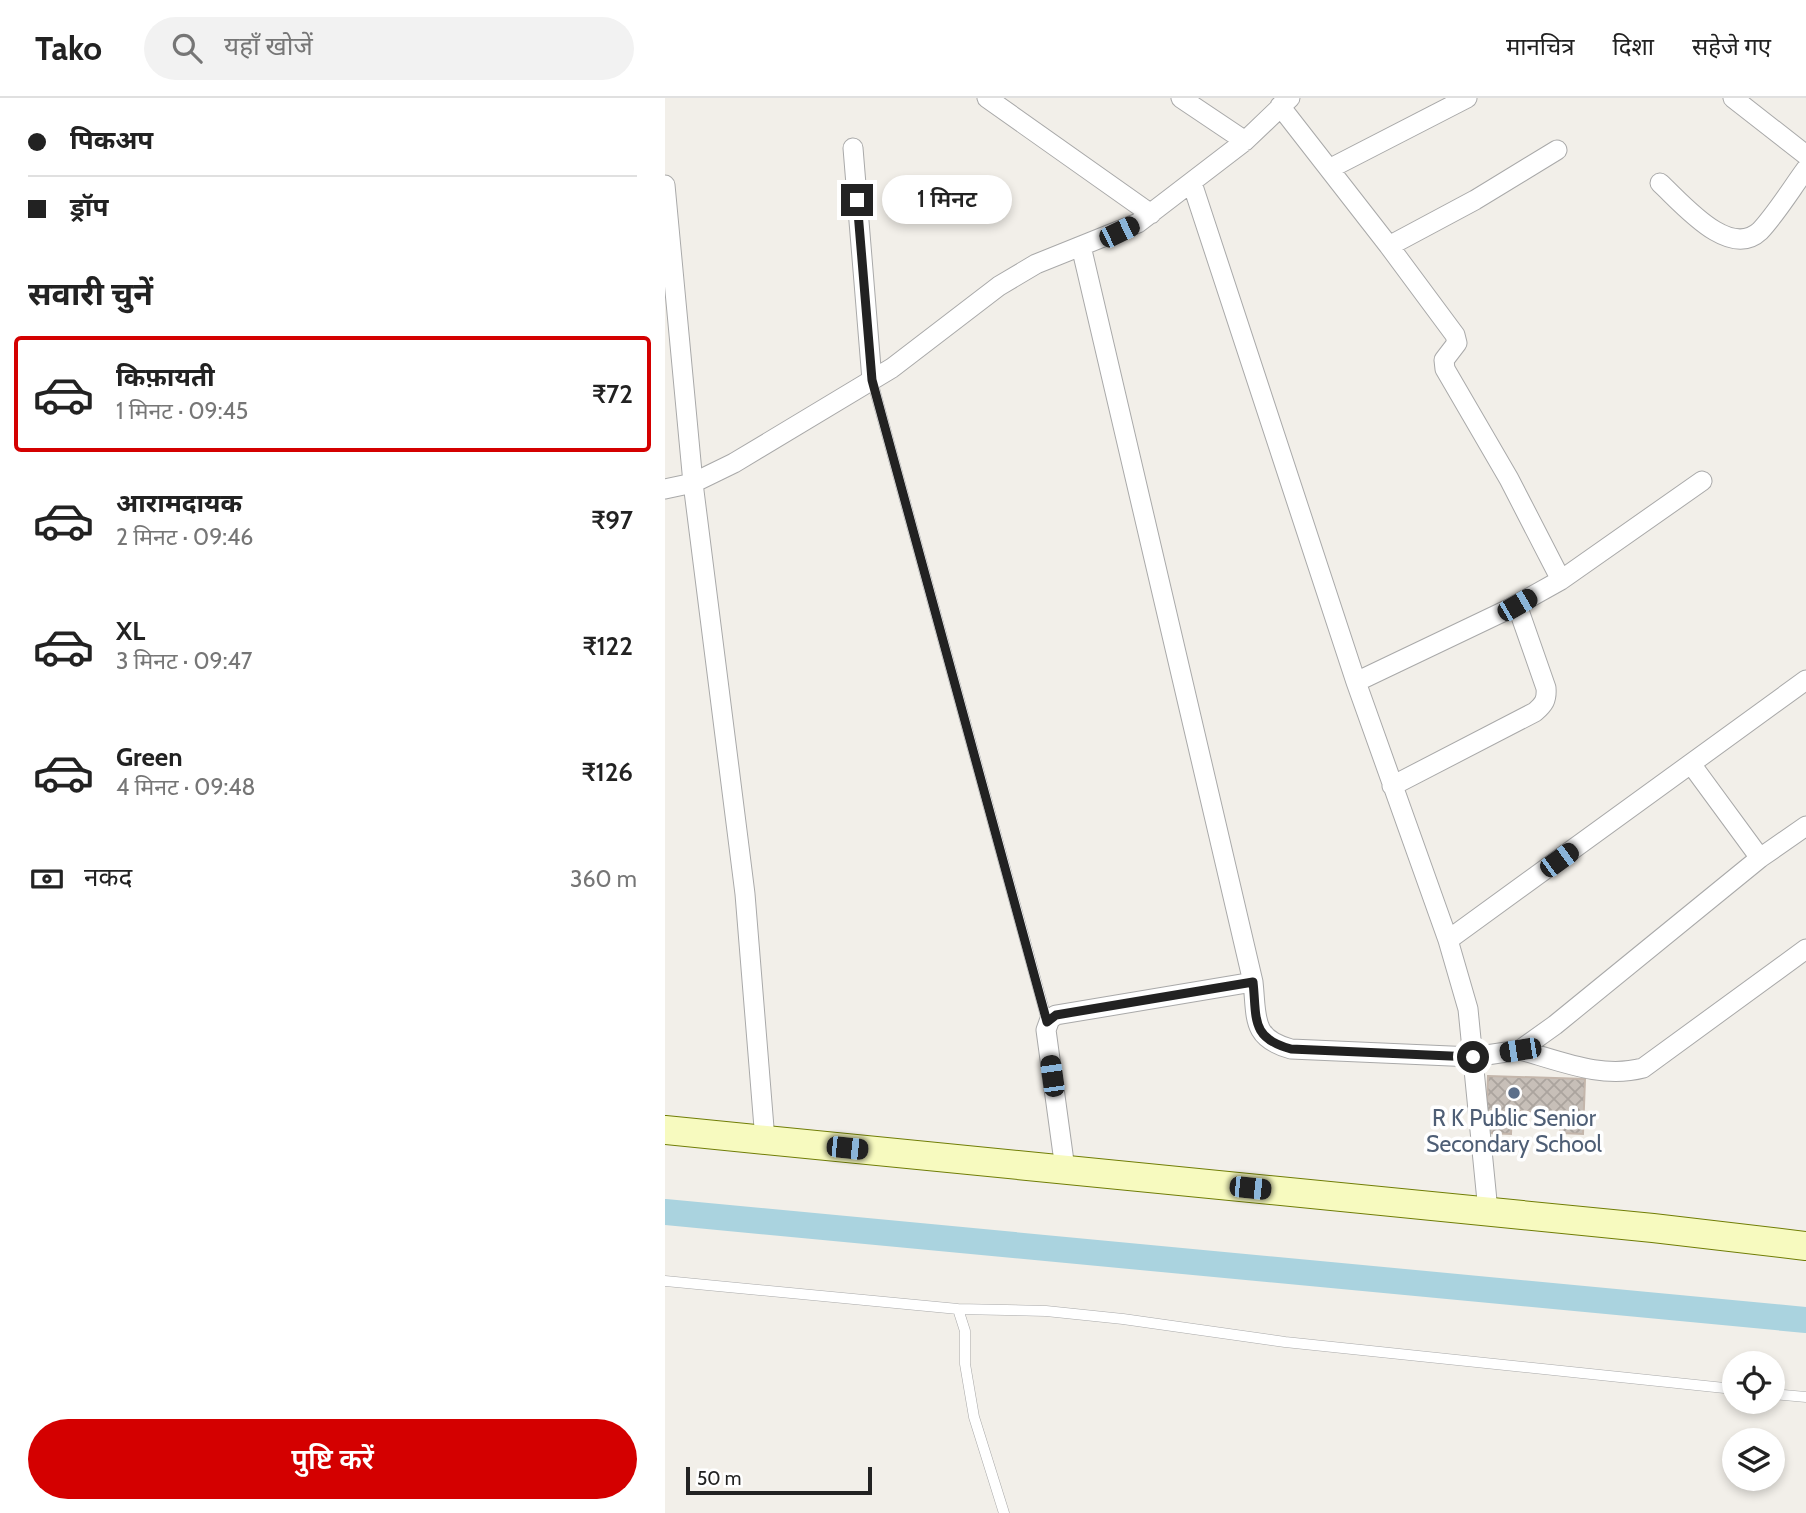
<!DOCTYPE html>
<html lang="hi">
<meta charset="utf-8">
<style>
:root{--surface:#fff;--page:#f2f2f2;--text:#222;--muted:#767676;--line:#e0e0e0;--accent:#d40000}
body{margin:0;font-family:Cabin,"Noto Sans Devanagari",sans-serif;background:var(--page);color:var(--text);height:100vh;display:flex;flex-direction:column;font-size:26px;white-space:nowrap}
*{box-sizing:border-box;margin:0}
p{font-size:23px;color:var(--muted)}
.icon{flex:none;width:38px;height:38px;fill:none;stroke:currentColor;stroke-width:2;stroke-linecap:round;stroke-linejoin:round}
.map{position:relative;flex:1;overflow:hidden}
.details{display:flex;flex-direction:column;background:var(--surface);width:665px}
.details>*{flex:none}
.banner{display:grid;align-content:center;height:154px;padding:0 28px;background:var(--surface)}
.tools{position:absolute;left:1057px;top:1253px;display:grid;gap:14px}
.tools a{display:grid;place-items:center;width:63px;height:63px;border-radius:50%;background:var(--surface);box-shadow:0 4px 10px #0003;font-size:35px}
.scale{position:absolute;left:21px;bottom:18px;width:186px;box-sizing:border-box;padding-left:7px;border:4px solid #222;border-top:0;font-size:19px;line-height:24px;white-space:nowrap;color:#222;-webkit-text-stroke:5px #fff;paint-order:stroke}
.end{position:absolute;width:32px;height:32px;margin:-16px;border:9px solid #222;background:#fff;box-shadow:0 0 0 4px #fff}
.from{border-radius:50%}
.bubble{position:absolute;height:49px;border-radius:24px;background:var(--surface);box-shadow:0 4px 10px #0003;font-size:23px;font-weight:600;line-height:49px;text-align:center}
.car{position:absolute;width:21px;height:42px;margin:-21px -10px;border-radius:9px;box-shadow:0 0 5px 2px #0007;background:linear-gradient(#222 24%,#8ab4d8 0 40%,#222 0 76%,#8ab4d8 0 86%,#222 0)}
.banner b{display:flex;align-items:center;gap:24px;height:66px;font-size:26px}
.banner b+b{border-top:2px solid var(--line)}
.banner i{width:18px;height:18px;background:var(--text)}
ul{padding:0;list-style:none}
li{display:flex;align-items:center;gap:21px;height:116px;margin:0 14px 10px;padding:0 14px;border:4px solid transparent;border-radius:7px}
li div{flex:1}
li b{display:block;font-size:26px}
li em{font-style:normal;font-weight:600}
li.active{border-color:var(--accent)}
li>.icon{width:63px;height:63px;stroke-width:1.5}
h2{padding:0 28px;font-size:32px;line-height:84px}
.pay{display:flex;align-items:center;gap:18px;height:77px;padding:0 28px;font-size:26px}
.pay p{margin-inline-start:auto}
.primary-button{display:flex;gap:14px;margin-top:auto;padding:14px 28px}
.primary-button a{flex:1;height:80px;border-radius:42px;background:var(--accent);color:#fff;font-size:28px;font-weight:600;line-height:80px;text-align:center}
header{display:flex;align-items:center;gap:42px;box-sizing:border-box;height:98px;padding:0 35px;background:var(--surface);border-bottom:2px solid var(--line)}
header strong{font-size:33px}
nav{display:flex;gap:38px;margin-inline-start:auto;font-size:24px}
.search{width:490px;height:63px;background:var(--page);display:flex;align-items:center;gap:18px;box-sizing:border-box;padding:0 24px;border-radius:38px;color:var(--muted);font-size:26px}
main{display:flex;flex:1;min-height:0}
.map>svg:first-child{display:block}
</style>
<header>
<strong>Tako</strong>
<div class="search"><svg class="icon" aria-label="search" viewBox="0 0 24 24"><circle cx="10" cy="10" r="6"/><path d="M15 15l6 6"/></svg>यहाँ खोजें</div>
<nav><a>मानचित्र</a><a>दिशा</a><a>सहेजे गए</a></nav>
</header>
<main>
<section class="details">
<div class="banner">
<b><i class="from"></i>पिकअप</b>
<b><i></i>ड्रॉप</b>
</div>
<h2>सवारी चुनें</h2>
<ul>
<li class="active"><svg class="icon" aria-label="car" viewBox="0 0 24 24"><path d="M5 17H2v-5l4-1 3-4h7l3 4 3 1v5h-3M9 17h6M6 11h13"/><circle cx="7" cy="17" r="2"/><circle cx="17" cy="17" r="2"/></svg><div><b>किफ़ायती</b><p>1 मिनट · 09:45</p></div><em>₹72</em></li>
<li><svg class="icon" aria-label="car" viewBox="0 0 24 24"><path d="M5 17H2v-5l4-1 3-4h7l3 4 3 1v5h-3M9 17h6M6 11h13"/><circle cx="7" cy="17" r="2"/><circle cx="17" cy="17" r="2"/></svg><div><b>आरामदायक</b><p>2 मिनट · 09:46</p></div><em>₹97</em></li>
<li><svg class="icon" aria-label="car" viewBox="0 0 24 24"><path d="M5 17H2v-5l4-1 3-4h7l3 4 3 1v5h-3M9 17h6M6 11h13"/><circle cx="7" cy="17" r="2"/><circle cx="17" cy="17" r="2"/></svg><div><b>XL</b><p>3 मिनट · 09:47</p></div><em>₹122</em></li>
<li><svg class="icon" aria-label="car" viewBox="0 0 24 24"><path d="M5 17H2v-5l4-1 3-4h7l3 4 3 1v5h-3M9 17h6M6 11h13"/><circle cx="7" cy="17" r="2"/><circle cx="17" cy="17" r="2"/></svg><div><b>Green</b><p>4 मिनट · 09:48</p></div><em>₹126</em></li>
</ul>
<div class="pay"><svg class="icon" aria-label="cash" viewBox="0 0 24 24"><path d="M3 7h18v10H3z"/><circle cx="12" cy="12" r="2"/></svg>नकद<p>360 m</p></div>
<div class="primary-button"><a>पुष्टि करें</a></div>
</section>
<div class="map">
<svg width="1141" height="1415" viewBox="0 0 1141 1415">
<defs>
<pattern id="building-cross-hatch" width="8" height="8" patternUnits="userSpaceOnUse" patternTransform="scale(1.75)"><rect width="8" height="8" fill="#c7bfb8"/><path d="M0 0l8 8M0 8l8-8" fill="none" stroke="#aba49e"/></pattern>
</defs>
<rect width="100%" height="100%" fill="#f2efe9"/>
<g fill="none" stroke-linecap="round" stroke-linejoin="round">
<path stroke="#aad3df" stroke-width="26" d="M0 1114 1141 1222"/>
</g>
<path fill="url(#building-cross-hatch)" stroke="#c4b6ab" stroke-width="2" d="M823 978 920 981 918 1036 895 1035 896 1014 847 1013 846 1036 821 1035Z"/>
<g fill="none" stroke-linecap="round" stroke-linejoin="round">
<defs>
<path id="lane" d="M207 282 382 923
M0 1183 293 1211 381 1213 458 1221 620 1244 1069 1291
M293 1211 300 1233V1266L309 1319 339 1415
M1108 1296 1141 1299"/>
<path id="street" d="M322 0 486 116
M516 0 580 43
M1068 0 1141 57
M615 8 724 148 810 102 892 52
M188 50 207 282
M664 71 802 0
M527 85 691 584 783 842 803 911 823 1113
M995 85C1017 105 1064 162 1095 133 1111 116 1127 90 1141 71
M0 87 28 385 80 796 100 1042
M416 148 588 884C592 920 586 940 626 951L808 959 855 952 890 927 1095 760 1141 728
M724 148 790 237 792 245 779 262 780 271 844 381 896 482
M0 391 28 385 69 365 227 270 334 188 371 166 473 125 580 43 625 0
M691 584 846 510 896 482 1037 383
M1026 666 1095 760
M727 688 870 614C879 606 882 602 881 590L852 507
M783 842 1141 582
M855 952C896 963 936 981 978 970L1141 851
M400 1071 381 932 385 921 391 917 588 884"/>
<path id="secondary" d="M0 1032 988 1130 1141 1148"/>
</defs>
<use href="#lane" stroke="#a9a9a9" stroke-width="11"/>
<use href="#street" stroke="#a9a9a9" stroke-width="21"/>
<use href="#secondary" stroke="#707d05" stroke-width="30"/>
<use href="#lane" stroke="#fff" stroke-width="10"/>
<use href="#street" stroke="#fff" stroke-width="19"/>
<use href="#secondary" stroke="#f7fabf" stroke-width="28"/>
</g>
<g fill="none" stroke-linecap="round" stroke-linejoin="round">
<path stroke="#222" stroke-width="9" d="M192 102 207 282 382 924 391 917 588 884C592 920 585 940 626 951L808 959"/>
</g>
<circle fill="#5c6f8a" stroke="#fff" stroke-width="2.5" cx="849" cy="995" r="7"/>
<g text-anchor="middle" stroke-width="7" stroke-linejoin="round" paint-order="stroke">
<g font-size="23" fill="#4e5e75" stroke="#fff">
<text x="849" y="1028">R K Public Senior<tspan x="849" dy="26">Secondary School</tspan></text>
</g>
</g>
</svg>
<div class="tools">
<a><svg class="icon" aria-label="locate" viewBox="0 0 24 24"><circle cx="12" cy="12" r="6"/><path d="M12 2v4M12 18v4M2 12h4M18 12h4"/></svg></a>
<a><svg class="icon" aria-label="layers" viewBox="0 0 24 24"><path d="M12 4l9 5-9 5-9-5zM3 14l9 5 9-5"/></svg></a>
</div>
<div class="scale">50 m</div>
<i class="end from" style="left:808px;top:959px"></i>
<i class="end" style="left:192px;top:102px"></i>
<div class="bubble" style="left:217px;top:77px;width:130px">1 मिनट</div>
<i class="car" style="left:454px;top:134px;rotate:64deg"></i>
<i class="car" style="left:852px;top:507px;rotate:60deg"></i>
<i class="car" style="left:894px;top:762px;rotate:54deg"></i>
<i class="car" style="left:855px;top:952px;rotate:261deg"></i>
<i class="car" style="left:387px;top:978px;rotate:352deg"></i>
<i class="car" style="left:182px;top:1050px;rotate:96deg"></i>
<i class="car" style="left:585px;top:1090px;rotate:96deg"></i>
</div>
</main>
